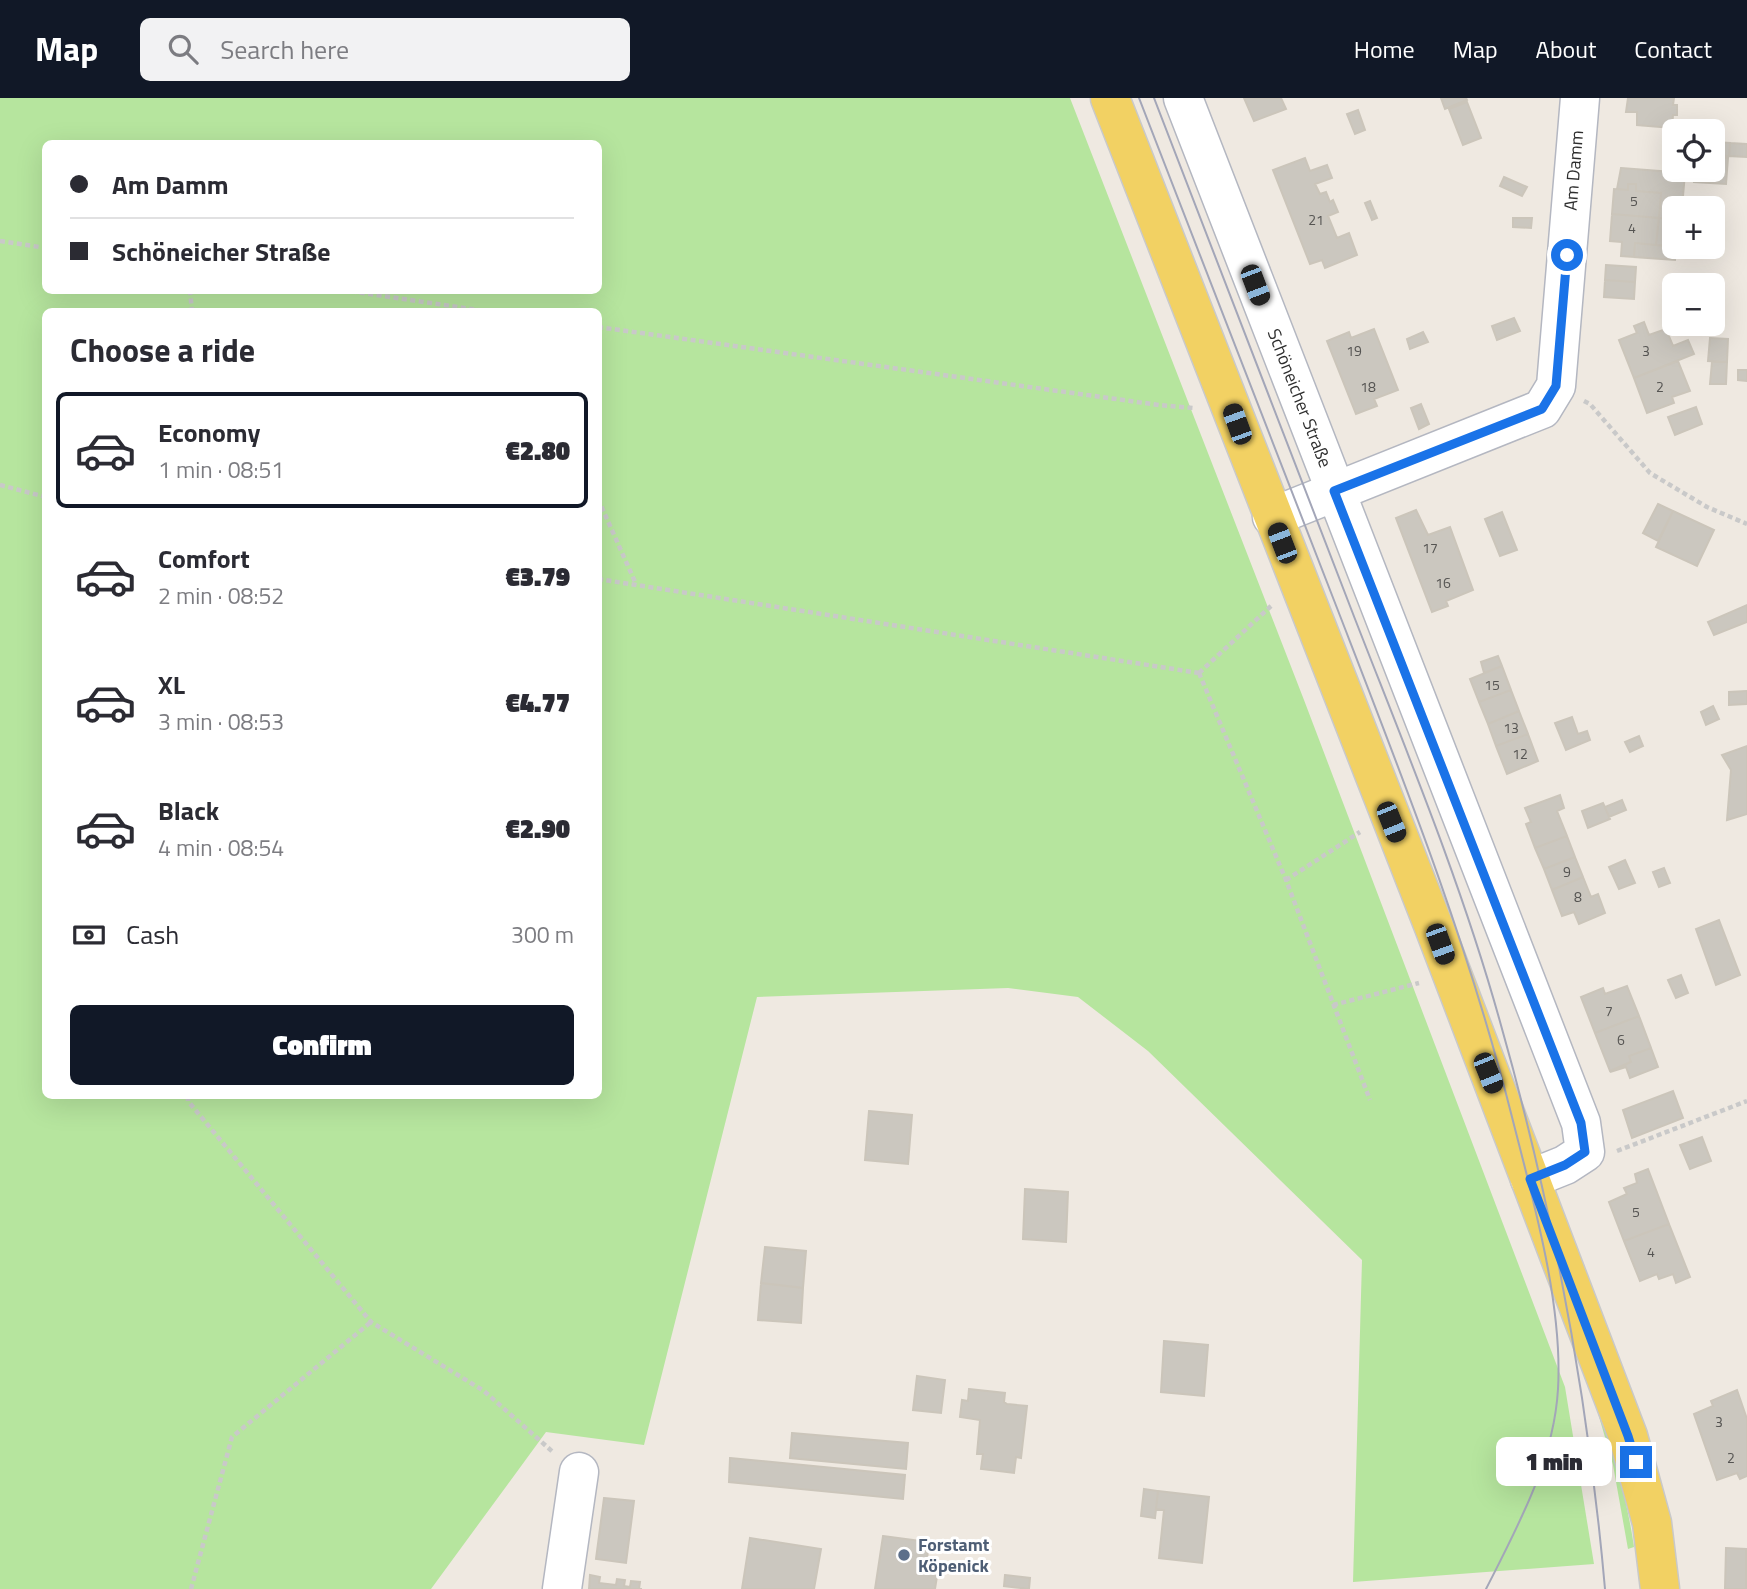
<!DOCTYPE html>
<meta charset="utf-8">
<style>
:root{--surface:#fff;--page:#f2f2f3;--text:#2b2b33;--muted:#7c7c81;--line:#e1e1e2;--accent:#111827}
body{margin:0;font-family:"Titillium Web",sans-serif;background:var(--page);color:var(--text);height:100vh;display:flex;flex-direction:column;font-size:26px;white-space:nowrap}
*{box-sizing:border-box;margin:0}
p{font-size:23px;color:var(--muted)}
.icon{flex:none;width:38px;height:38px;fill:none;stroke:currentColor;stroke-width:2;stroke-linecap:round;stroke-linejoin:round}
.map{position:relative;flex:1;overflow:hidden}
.side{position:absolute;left:42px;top:210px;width:560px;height:791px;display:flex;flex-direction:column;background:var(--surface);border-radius:10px;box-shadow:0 7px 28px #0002}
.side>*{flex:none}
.top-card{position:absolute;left:42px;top:42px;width:560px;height:154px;border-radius:10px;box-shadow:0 7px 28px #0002;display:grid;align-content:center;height:154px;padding:0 28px;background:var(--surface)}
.fabs{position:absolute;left:1662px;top:21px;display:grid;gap:14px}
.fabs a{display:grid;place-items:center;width:63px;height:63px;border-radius:10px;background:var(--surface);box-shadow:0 7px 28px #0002;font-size:35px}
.end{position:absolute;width:32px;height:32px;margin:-16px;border:9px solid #1a73e8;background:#fff;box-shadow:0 0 0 4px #fff}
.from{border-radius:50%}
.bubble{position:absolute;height:49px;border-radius:10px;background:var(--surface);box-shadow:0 7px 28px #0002;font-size:23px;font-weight:800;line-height:49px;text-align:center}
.car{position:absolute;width:21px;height:42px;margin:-21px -10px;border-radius:9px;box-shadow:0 0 5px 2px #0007;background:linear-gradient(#222 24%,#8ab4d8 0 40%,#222 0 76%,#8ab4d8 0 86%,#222 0)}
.top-card b{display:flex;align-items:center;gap:24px;height:66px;font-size:26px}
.top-card b+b{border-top:2px solid var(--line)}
.top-card i{width:18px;height:18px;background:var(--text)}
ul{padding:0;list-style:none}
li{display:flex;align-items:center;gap:21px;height:116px;margin:0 14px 10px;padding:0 14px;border:4px solid transparent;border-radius:10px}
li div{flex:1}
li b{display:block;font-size:26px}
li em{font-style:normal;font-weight:800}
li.current{border-color:var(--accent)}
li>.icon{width:63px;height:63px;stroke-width:1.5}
h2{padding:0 28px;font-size:32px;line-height:84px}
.pay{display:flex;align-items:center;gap:18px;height:77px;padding:0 28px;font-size:26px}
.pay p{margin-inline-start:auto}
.button{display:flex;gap:14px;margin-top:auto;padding:14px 28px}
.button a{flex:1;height:80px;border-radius:10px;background:var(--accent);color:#fff;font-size:28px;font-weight:800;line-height:80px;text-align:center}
header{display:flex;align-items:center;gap:42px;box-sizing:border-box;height:98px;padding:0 35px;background:var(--accent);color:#fff}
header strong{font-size:33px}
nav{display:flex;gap:38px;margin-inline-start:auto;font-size:24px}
.search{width:490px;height:63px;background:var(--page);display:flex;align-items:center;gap:18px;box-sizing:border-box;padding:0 24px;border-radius:10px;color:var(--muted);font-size:26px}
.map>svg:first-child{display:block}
</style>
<header>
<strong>Map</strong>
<div class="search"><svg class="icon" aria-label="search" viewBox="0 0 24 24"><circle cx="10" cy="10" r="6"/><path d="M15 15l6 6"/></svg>Search here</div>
<nav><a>Home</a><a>Map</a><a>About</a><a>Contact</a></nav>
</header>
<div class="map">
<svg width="1747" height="1491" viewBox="0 0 1747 1491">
<rect width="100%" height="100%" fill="#efe9e1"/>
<path fill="#b6e59e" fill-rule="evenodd" d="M0 0H1070L1304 602 1565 1289 1594 1466 1353 1484 1362 1162 1148 953 1078 899 1008 890 757 899 644 1347 546 1334 431 1491H0ZM46 46H598V192H46ZM46 214H598V998H46Z
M1585 1270C1606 1329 1625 1387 1634 1449L1628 1451 1613 1367Z"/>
<path fill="#cbc7bf" stroke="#cbc5ba" stroke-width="2" d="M1244 0H1281L1286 11 1254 23Z
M1441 0H1466L1467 2 1445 11Z
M1628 0H1674L1673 7H1677V17H1673L1672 30 1637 27V14H1626Z
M1467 4 1481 40 1463 47 1449 11Z
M1358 12 1365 32 1355 36 1347 16Z
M1713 44 1730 45 1729 58 1713 57Z
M1730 45 1747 46V59L1729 58Z
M1713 59 1728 60 1726 86 1694 84 1695 72H1713Z
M1305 60 1310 73 1327 67 1332 80 1315 86 1320 96 1326 94 1330 104 1333 102 1338 114 1328 118 1337 140 1349 135 1357 157 1325 170 1322 162 1310 166 1273 72Z
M1621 70 1685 75 1682 110H1675V121L1659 120 1661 95 1636 93V86H1628V92L1617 91Z
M1504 79 1527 89 1522 98 1500 88Z
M1628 86H1636V93L1661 95 1659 120 1612 116 1614 91 1628 92Z
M1370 103 1377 120 1372 122 1365 105Z
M1612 116 1659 120 1656 147 1635 145 1634 159 1621 158 1622 144 1610 143Z
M1513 120H1532L1531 130 1513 129Z
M1659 120 1674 121 1671 148 1656 147Z
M1635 145 1676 149 1675 162 1634 159Z
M1606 167 1636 169 1635 184 1605 182Z
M1605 182 1635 184 1634 201 1604 199Z
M1514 220 1520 233 1497 242 1492 228Z
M1644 224 1649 237 1666 231 1673 248 1688 242 1694 256 1634 280 1619 242 1637 235 1634 228Z
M1374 231 1398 292 1374 301 1377 308 1356 316 1327 243 1349 234 1351 240Z
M1423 234 1428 244 1410 251 1407 241Z
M1710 240 1728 241 1727 264 1708 263Z
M1678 263 1690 293 1672 299 1674 305 1647 315 1634 280Z
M1712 264H1727L1726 286H1710Z
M1738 272H1747V283L1738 282Z
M1421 306 1429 326 1419 331 1411 310Z
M1696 309 1702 326 1675 337 1668 319Z
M1658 406 1673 413 1658 443 1643 435Z
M1416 412 1428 437 1450 429 1473 492 1446 503 1448 508 1432 514 1396 420Z
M1673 413 1714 432 1697 468 1656 449Z
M1502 414 1517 452 1500 458 1485 421Z
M1747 507V524L1714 537 1708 524Z
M1498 558 1502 568 1484 575 1481 564Z
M1502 568 1511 592 1479 604 1470 581Z
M1511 592 1519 613 1488 626 1479 604Z
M1747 593V606L1729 607V594Z
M1713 608 1719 621 1706 627 1701 614Z
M1519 613 1528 636 1496 648 1488 626Z
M1572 619 1578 636 1587 633 1590 642 1566 652 1555 625Z
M1528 636 1538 663 1507 676 1496 648Z
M1639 638 1643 648 1630 654 1625 644Z
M1747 648V716L1727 722 1731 672 1722 657Z
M1560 697 1564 710 1557 713 1567 738 1535 750 1526 726 1531 724 1525 710Z
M1622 702 1626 712 1609 719 1605 709Z
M1603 705 1610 721 1588 730 1582 713Z
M1567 738 1575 759 1544 771 1535 750Z
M1575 759 1583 779 1552 792 1544 771Z
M1625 762 1635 785 1619 791 1609 769Z
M1664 770 1670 785 1659 789 1653 774Z
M1583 779 1591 799 1598 796 1605 815 1579 826 1574 814 1562 818 1552 792Z
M1719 822 1740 877 1716 887 1696 831Z
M1681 877 1688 895 1676 900 1668 882Z
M1627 888 1639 918 1595 935 1581 899 1603 890 1605 896Z
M1639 918 1651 950 1629 958 1631 964 1610 973 1595 935Z
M1651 950 1658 969 1630 980 1626 969 1610 974 1631 964 1629 958Z
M1673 993 1683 1020 1632 1040 1623 1012Z
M869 1013 912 1017 908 1066 865 1062Z
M1702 1039 1711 1063 1690 1071 1680 1047Z
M1648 1071 1669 1126 1624 1143 1609 1104 1627 1096 1624 1090 1637 1085 1635 1076Z
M1025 1091 1068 1094 1066 1144 1023 1141Z
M1669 1126 1690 1179 1676 1185 1673 1176 1659 1181 1657 1176 1640 1183 1624 1143Z
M765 1149 806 1153 803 1190 761 1185Z
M761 1185 803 1190 801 1225 758 1222Z
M1164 1243 1208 1247 1204 1298 1161 1294Z
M917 1278 945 1282 941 1315 913 1312Z
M969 1291 1005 1295 1004 1304 1007 1306 1027 1308 1021 1360 1016 1359 1014 1375 981 1371 983 1356H977L980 1322 960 1319 962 1302 968 1303Z
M1737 1292 1747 1321V1378L1740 1381 1737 1375 1717 1382 1694 1316 1713 1308 1711 1303Z
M792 1335 908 1345 906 1371 790 1360Z
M730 1360 905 1377 903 1401 729 1384Z
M1144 1391 1158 1393 1155 1420 1141 1418Z
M1158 1393 1209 1399 1202 1465 1159 1460 1164 1412 1156 1411Z
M604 1400 634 1403 626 1465 596 1461Z
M883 1438 929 1444 926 1470 938 1472 935 1491H875Z
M750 1440 821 1451 814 1491H742Z
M1726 1450 1746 1451V1491H1725Z
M590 1477 600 1479 599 1485 616 1487 617 1481 625 1482 624 1488 630 1489 631 1483 640 1484 639 1491H642H589Z
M1005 1477 1030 1480 1029 1491 1004 1488Z"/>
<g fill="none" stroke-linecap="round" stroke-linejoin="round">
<defs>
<g id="minor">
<path id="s1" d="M1183 0 1581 1025 1585 1054 1565 1067 1530 1081"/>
<path id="s2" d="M1272 419 1542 311 1556 288 1580 0"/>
<path d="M562 1491 579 1374"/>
</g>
<path id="major" d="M1110 0 1434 829 1628 1338 1652 1425 1660 1491"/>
</defs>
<use href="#minor" stroke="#b4b7c1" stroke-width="41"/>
<use href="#major" stroke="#c9c9c9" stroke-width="41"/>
<path stroke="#c9c9c9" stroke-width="4.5" stroke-dasharray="5 3.5" stroke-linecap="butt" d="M0 143 46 150
M190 192 192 214
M343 192 492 214
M598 229 1159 307 1194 310
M1584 303 1590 306 1650 375 1707 409 1747 426
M0 387 46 399
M598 401 636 486
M598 481 1199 575
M1199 575 1286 782 1370 1002
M1199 575 1271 508
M1286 782 1360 734
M1333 907 1419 885
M188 998V1003L371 1224 484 1293 554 1355
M1617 1053 1747 1003
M191 1491 232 1339 371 1224"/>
<use href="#minor" stroke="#fff" stroke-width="38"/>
<use href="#major" stroke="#f2d163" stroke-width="38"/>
<path stroke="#a3a6b8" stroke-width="2" d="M1139 0C1205 170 1271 340 1337 510 1402 678 1468 844 1512 1019 1533 1102 1563 1206 1558 1291 1554 1362 1518 1428 1486 1491
M1154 0C1221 173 1288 347 1355 521 1406 652 1461 784 1499 920 1552 1106 1588 1298 1605 1491"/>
</g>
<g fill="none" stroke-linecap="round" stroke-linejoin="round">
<path stroke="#1a73e8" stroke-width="9" d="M1567 157 1556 288 1542 311 1334 393 1581 1025 1585 1054 1565 1067 1530 1081 1628 1338 1636 1364"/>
</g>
<circle fill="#5c6f8a" stroke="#fff" stroke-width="2.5" cx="904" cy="1457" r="7"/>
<g text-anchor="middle" stroke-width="6" stroke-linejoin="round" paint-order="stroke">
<g font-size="14" fill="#555452">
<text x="1634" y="108">5</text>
<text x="1316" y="127">21</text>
<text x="1632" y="135">4</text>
<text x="1354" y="258">19</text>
<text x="1646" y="258">3</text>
<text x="1368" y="294">18</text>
<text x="1660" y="294">2</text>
<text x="1430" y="455">17</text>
<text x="1443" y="490">16</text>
<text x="1492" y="592">15</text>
<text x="1511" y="635">13</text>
<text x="1520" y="661">12</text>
<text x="1567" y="779">9</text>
<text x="1578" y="804">8</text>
<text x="1609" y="918">7</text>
<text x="1621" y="947">6</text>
<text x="1636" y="1119">5</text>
<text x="1651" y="1159">4</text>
<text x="1719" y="1329">3</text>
<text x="1731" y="1365">2</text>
</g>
<g font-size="18" fill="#2e2e2e" stroke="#fff">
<text dy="6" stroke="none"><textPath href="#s2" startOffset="534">Am Damm</textPath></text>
<text dy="6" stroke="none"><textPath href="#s1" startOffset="322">Schöneicher Straße</textPath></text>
</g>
<g font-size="18" font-weight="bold" fill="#4e5e75" stroke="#fff" text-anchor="start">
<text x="918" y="1453">Forstamt<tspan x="918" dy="21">Köpenick</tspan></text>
</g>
</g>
</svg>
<div class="fabs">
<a><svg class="icon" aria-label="locate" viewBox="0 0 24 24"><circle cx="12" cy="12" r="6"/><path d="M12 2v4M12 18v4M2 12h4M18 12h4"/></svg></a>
<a>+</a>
<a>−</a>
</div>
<i class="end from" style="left:1567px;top:157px"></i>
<i class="end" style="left:1636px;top:1364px"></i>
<div class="bubble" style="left:1496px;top:1339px;width:116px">1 min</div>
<i class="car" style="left:1255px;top:187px;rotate:159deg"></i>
<i class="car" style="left:1237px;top:326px;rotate:340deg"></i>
<i class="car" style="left:1282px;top:445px;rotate:339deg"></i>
<i class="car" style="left:1391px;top:724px;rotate:158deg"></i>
<i class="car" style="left:1440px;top:846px;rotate:160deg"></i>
<i class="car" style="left:1488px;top:975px;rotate:158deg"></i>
<div class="top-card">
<b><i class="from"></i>Am Damm</b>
<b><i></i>Schöneicher Straße</b>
</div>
<section class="side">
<h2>Choose a ride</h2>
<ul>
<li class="current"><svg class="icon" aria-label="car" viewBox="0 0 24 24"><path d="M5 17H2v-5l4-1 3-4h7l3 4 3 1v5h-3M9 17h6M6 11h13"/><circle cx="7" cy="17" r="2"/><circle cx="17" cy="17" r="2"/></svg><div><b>Economy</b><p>1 min · 08:51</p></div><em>€2.80</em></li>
<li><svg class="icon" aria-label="car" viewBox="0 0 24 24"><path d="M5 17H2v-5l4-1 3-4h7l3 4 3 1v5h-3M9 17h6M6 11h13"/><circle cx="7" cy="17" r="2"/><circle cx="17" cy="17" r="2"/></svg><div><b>Comfort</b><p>2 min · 08:52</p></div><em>€3.79</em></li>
<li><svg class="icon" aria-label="car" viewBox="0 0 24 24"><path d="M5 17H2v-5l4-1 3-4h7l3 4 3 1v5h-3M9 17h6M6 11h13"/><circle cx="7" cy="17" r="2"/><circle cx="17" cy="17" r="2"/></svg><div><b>XL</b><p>3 min · 08:53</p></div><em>€4.77</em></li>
<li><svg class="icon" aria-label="car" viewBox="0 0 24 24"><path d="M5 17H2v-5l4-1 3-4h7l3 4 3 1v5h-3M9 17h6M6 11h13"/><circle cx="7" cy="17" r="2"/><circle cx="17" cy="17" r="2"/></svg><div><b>Black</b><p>4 min · 08:54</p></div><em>€2.90</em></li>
</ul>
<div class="pay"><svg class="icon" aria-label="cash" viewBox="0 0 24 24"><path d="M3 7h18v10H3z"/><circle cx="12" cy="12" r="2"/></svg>Cash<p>300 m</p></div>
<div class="button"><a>Confirm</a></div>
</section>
</div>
